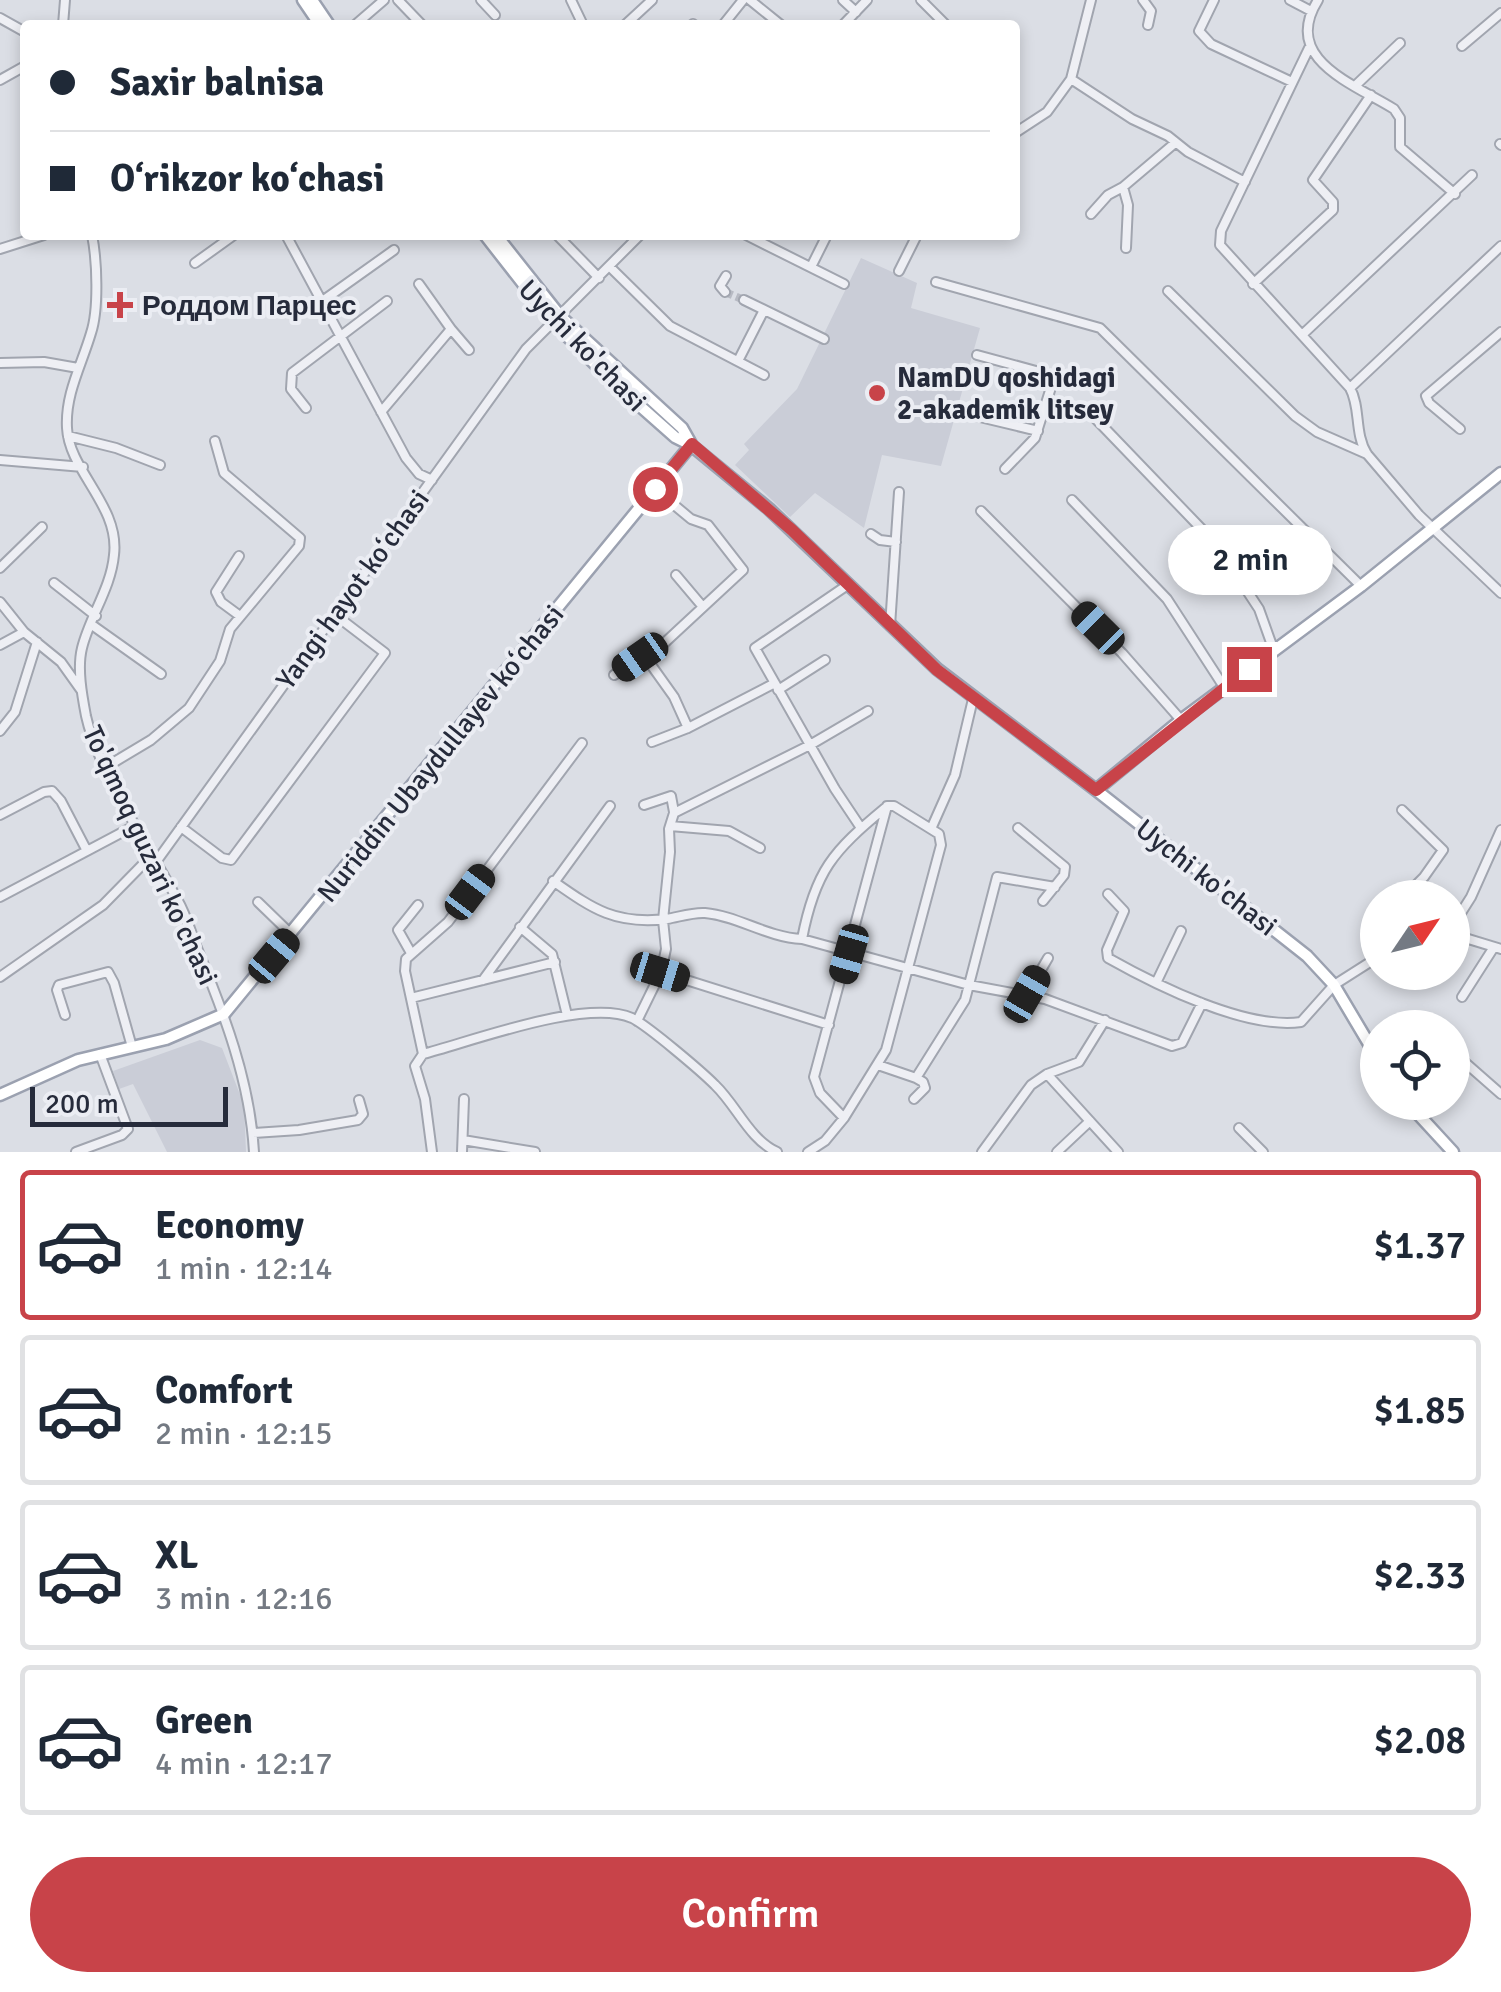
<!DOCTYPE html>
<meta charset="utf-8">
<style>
:root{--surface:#fff;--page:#f6f6f7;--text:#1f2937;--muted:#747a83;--line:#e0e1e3;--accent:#c84349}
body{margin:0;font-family:Signika,sans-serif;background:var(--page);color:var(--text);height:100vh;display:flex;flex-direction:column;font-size:38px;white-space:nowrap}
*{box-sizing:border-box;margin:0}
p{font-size:32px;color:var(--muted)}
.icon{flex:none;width:55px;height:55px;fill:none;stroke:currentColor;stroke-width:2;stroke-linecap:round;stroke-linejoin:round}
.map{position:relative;height:1152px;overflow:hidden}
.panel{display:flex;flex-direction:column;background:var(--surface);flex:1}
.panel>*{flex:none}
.guide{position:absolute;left:20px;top:20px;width:1000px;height:220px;border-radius:10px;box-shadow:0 5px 15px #0003;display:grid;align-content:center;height:220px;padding:0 30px;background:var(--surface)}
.needle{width:65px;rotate:55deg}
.tools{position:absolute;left:1360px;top:880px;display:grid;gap:20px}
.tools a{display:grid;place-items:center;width:110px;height:110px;border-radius:50%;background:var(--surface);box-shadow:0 5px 15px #0003;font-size:50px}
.scale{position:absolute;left:30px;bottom:25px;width:198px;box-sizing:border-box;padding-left:10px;border:5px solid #262b3b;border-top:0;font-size:28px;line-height:35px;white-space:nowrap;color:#262b3b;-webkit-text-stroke:8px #ebedf3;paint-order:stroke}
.end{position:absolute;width:45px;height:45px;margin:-22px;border:12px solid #c84349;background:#fff;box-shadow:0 0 0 5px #fff}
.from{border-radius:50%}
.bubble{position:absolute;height:70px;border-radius:35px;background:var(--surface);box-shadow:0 5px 15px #0003;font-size:32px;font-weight:600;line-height:70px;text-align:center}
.car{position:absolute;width:30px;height:60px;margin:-30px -15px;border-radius:12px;box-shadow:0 0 8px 2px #0007;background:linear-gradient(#222 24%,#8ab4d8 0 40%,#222 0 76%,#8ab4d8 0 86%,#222 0)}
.guide b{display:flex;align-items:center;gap:35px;height:95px;font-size:38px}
.guide b+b{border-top:2px solid var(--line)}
.guide i{width:25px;height:25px;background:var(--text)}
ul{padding:18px 0 0;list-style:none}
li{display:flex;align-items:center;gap:30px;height:150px;margin:0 20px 15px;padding:0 10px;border:5px solid var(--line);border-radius:10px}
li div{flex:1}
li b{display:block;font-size:38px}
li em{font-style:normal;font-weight:600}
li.selected{border-color:var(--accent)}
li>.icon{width:90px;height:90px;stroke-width:1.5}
.cta{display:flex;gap:20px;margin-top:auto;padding:20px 30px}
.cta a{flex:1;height:115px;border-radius:60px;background:var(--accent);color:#fff;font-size:40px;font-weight:600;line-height:115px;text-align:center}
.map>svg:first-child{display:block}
</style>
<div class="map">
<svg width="1501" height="1152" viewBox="0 0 1501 1152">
<rect width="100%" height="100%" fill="#dbdee5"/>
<path fill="#cacdd7" d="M861 258 917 283 911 308 980 328 941 466 882 455 864 528 815 493 790 517 735 465 749 450 744 444 797 389Z
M200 1040 222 1048 244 1105 246 1152H167L133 1084 119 1089 113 1071Z"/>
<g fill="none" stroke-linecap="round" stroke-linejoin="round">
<path stroke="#b7bac3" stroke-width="8" stroke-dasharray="8 4" stroke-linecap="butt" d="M725 292 744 300"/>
<defs>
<path id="minor" d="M398 0 422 25
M481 0 495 15
M571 0 583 25
M750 0 781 25
M843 0 856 12
M921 0 946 25
M1091 0 1071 79 1132 119 1168 136 1188 152 1245 182
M1143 0 1151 11 1148 25
M1214 0 1199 31 1211 44 1292 82
M1290 0 1311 11
M1318 0C1281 59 1352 83 1394 109L1400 118V147L1455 194
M0 18 25 32
M693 24 694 25
M63 25 65 0
M355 25 384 0
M625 25 652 0
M723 25 743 0
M843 25 867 0
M1462 46 1501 13
M1309 48 1221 231 1220 245 1350 388C1361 408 1354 433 1367 454L1419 515 1501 593
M0 80 25 66
M1356 85 1400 43
M1015 133 1047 112 1071 79
M1500 144 1501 145
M1091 214 1108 195 1123 187
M92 235C97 260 99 309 91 333 82 364 65 394 67 428 69 471 120 506 114 555 111 588 90 616 82 648 77 668 82 695 86 716 98 771 149 847 177 899 186 914 191 932 197 948 224 1013 250 1081 254 1152
M286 235 406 458 419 474 432 480
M557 235 599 278
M746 235 844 284
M1126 248 1128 205 1123 187 1175 143
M0 249 44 235
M195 263 234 235
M610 267 670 326 764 375
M811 267 827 235
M899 271 917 235
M936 282 1100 328 1361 586
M1253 284 1333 210V202L1313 180 1371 95
M1168 291 1295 416 1317 432 1367 454
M725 292 720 286 726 276
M744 300 824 339
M321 302 394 250
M451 329 469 350
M1302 335 1472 175
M977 355 1047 374 1053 381 1035 438 1005 469
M738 361 764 310
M0 363 44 362 78 368
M1350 388 1501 246
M1048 401 1093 416 1217 545 1259 609 1274 651
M306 408 291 389 292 373 387 301
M381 412 451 329 419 284
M959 412 1038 431
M1460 429 1429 403 1426 396 1501 332
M68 436 116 448 160 465
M0 460 83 467
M1072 500 1167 599 1224 687
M981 511 1122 653 1181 720
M871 534 880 540 896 542
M239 556 216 592 221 602 240 616
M0 568 42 527
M676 575 703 607
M54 583 96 616
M849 584 755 648 835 789 861 828
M0 602 24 632 61 662 81 690
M92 625 161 674
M890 626 899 492
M0 645 24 632
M644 655 674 697 688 728 775 683
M614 675 660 647 743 570 708 525 691 519 655 489
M778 690 825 660
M0 731 15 712 37 642
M652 742 688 728
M106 767 151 740 189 708 220 661 230 629 299 546 300 538 224 473 215 441
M644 805 671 796 674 812
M1402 810 1443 850 1424 877 1403 898
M0 815 44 792 52 791 61 801 87 851
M670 826 729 831 760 848
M181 827 222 858 231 860 385 653 334 614
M1018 828 1065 867 1064 875 1043 901
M931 829 955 775 973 699
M156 862 526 349 640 235
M553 881C593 909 615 925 667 919 679 917 693 912 705 913 738 916 766 937 802 939L969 985 1045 999 1172 1046 1182 1043 1202 1003
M1108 894 1124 911 1107 950 1108 958C1156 985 1246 1030 1301 1022L1334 985 1378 957
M0 897 136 825
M258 902 291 934
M520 927 552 954 567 1015
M1452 927 1471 897 1501 830
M1452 934 1501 949
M802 939C815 871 833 851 885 808
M411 953 398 930 418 905
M661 972 829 1025
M0 977 103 905 152 855
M483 980 610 806
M1157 981 1181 931
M1027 994 1048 958
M1462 997 1494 947
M411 998 555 962
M65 1015 57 990 59 985 108 972 114 983 132 1047
M637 1021 661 972 666 949 663 920 670 852 669 829 674 813 810 745 868 711
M1452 1051 1501 1094
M423 1054 405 971 406 959 448 922 582 743
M878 1065 916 1078 965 1000 997 877 1055 887
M1047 1074 1118 1152
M914 1099 925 1088 923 1082 916 1078
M1239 1128 1263 1152
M253 1133 299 1130 358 1120 363 1114 359 1100
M463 1140 535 1152
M76 1152 122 1135 128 1129 100 1054
M432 1152 425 1099 415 1066 423 1054C473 1041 586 998 632 1018 648 1026 701 1071 715 1085 737 1106 749 1139 777 1152
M462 1152 464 1099
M808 1152 825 1141 844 1118 886 1050 941 845 939 834 894 806H887L814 1077 820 1093 844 1118
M982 1152 1031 1085 1047 1074 1079 1062 1105 1020
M1057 1152 1090 1121"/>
<path id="major" d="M303 0 320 25
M312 0 329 25
M485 235 553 322 614 383 675 437 691 445 769 509 937 669 1096 790 1307 956 1334 985 1378 1059
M496 235 561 317 682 428 691 444
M1096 790 1181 720 1361 586 1501 473
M0 1095 78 1060 166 1039 224 1014 691 445
M1407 1102 1453 1152"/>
</defs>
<use href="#minor" stroke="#a1a5af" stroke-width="12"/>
<use href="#major" stroke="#9ba1b0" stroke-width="15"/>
<use href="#minor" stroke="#eeeff4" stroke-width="8"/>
<use href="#major" stroke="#fff" stroke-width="10"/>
</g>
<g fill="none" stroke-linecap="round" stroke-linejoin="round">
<path stroke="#c84349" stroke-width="12" d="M655 489 692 444 792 530 937 670 1096 790 1249 669"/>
</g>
<g fill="#c84349" stroke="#ebedf3" stroke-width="4">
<path d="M115 290h10v10h10v10h-10v10h-10v-10h-10v-10h10z"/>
<circle cx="877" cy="393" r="10"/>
</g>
<g text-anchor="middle" stroke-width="8" stroke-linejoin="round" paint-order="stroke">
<g font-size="28" font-weight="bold" fill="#262b3b" stroke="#ebedf3" text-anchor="start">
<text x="142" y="315">Роддом Парцес</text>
<text x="897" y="387">NamDU qoshidagi<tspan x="897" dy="32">2-akademik litsey</tspan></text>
</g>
<g font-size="28" fill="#262b3b" stroke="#ebedf3">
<text transform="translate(583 345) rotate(46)" y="10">Uychi ko'chasi</text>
<text transform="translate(352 589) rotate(-54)" y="10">Yangi hayot koʻchasi</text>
<text transform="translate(440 753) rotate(-51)" y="10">Nuriddin Ubaydullayev koʻchasi</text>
<text transform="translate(151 855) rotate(65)" y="10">To'qmoq guzari ko'chasi</text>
<text transform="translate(1207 877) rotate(38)" y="10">Uychi ko'chasi</text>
</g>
</g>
</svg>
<div class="tools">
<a><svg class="needle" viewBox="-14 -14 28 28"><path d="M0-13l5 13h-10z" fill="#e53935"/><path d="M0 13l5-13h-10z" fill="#747a83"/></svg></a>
<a><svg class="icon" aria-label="locate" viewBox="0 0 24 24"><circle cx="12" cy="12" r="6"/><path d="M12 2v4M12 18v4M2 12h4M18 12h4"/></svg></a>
</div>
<div class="scale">200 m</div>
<i class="end from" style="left:655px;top:489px"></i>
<i class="end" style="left:1249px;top:669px"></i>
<div class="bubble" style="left:1168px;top:525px;width:165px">2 min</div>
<i class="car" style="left:1098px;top:628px;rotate:315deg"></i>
<i class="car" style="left:640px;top:657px;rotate:235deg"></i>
<i class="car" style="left:470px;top:892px;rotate:37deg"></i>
<i class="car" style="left:849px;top:954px;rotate:196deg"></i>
<i class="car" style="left:274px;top:956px;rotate:40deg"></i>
<i class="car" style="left:660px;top:972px;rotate:107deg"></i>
<i class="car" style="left:1027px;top:994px;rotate:30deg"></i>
<div class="guide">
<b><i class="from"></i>Saxir balnisa</b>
<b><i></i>Oʻrikzor koʻchasi</b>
</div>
</div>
<section class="panel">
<ul>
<li class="selected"><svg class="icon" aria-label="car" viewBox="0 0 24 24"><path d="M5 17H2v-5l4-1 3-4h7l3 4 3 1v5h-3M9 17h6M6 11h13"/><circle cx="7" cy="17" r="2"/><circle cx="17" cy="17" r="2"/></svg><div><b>Economy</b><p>1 min · 12:14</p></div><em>$1.37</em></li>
<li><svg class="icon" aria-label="car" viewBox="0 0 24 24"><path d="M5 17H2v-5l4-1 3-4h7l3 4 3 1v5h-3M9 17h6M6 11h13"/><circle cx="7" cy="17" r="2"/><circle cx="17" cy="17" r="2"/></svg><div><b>Comfort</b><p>2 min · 12:15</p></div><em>$1.85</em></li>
<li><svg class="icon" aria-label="car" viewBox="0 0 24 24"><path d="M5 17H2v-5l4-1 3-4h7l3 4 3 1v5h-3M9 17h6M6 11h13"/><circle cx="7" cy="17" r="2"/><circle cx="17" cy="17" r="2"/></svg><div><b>XL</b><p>3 min · 12:16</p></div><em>$2.33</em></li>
<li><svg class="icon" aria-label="car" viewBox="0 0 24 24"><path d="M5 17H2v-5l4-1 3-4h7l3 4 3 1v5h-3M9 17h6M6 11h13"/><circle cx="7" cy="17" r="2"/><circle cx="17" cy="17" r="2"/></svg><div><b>Green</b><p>4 min · 12:17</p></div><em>$2.08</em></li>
</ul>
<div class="cta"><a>Confirm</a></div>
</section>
